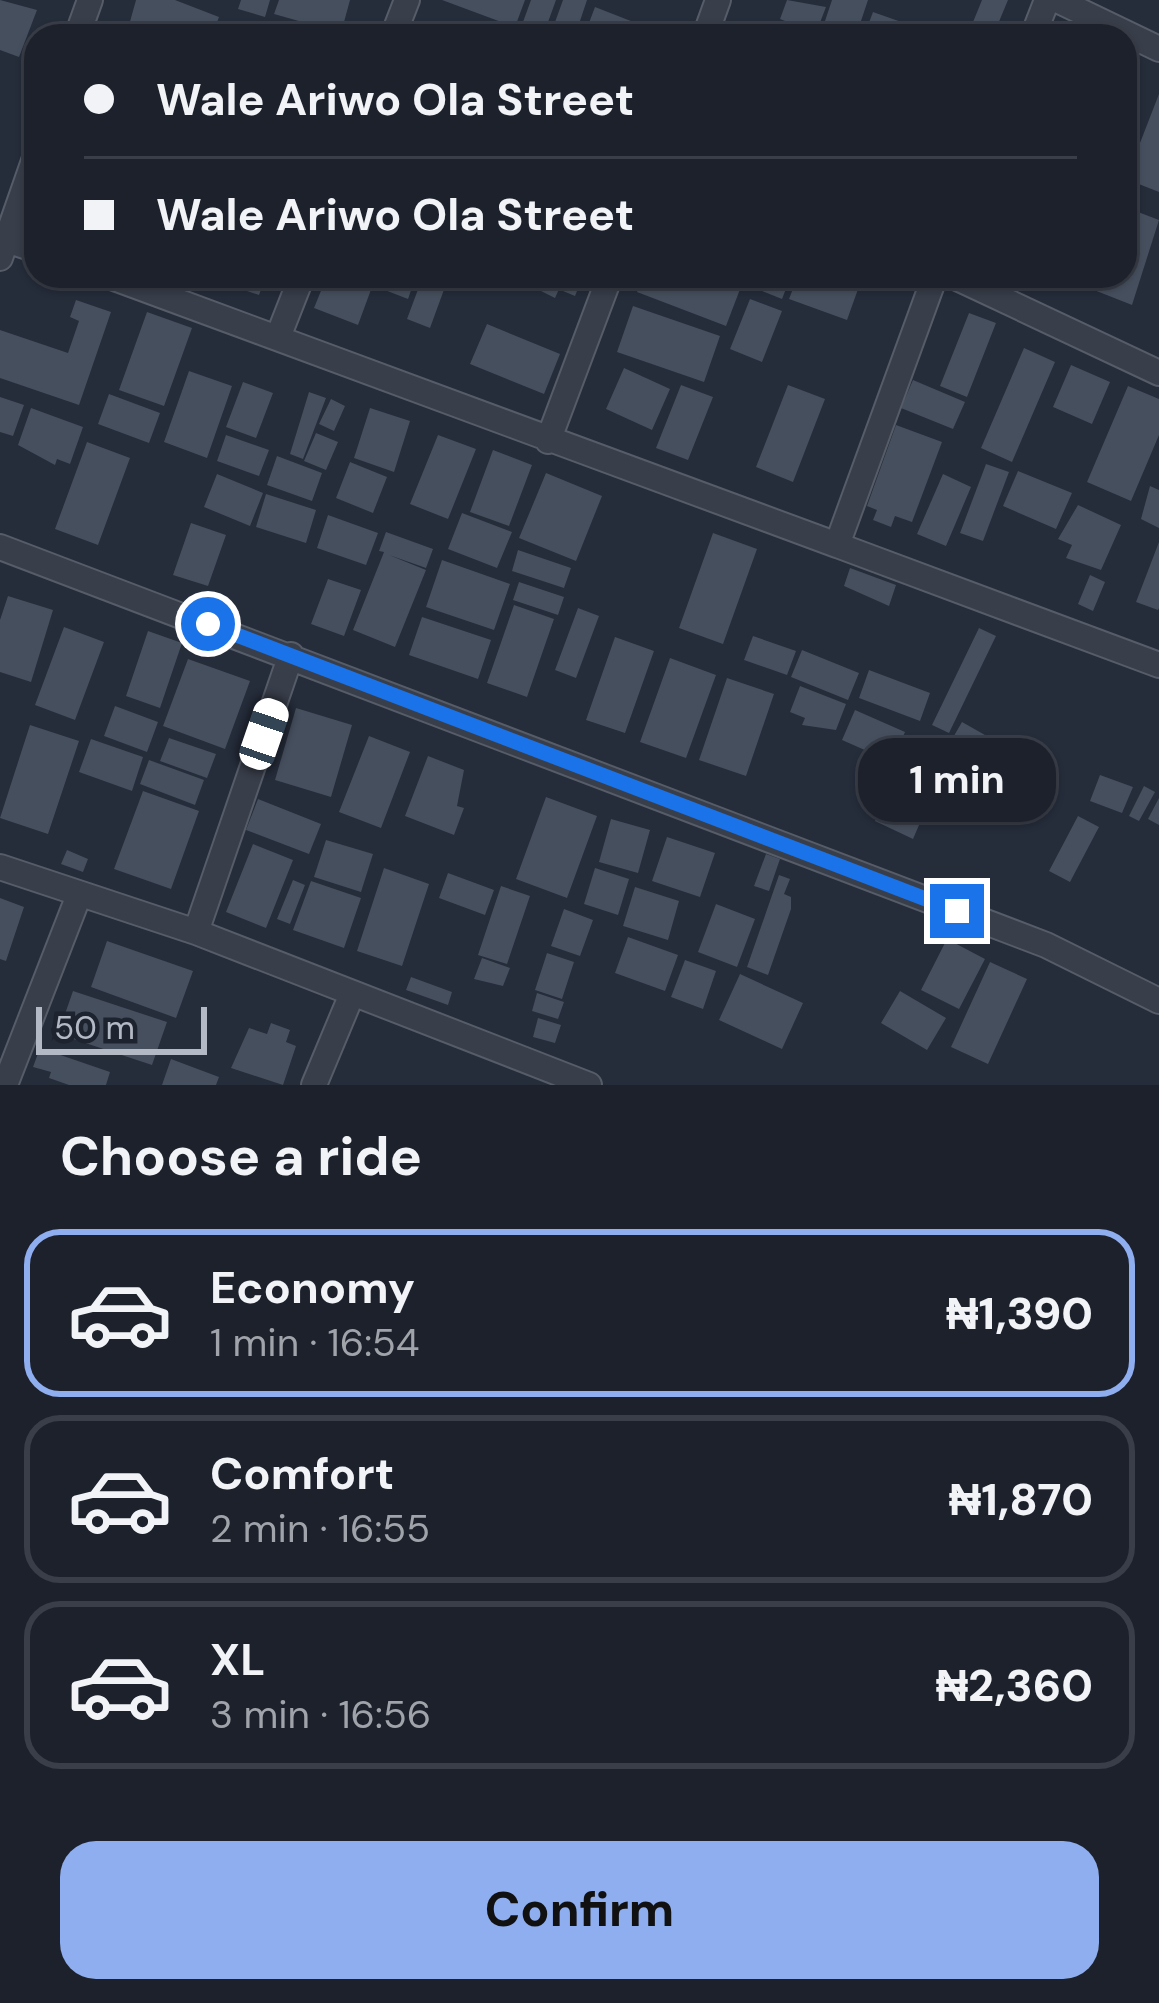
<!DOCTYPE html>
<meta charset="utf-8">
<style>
:root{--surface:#1c212c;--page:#252934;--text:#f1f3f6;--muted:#a0a3a9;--line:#3a3e48;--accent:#8faeef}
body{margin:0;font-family:"DM Sans",sans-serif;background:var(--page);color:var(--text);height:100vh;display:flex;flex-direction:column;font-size:45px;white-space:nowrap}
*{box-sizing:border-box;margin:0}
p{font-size:39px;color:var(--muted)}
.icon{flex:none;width:66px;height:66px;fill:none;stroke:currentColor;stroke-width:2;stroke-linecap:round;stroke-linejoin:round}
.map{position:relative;height:1085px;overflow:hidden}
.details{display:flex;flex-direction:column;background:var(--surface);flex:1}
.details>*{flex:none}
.top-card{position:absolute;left:24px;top:24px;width:1113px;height:264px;border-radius:36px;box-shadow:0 3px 9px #0004,0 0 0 3px var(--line);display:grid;align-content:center;height:264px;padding:0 60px;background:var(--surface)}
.scale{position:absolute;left:36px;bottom:30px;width:171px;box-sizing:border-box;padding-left:12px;border:6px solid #b4b9c6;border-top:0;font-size:33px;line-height:42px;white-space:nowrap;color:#b4b9c6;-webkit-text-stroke:9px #1d232f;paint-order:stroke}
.end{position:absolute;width:54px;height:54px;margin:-27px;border:15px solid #1a73e8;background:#fff;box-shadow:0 0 0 6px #fff}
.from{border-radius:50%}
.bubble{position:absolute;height:84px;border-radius:36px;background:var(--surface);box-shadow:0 3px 9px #0004,0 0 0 3px var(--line);font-size:39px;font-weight:800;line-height:84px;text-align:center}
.car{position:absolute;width:36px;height:72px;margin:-36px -18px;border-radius:15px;box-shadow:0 0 9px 3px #0007;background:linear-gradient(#fff 24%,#345 0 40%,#fff 0 76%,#345 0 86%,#fff 0)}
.top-card b{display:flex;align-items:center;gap:42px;height:114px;font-size:45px}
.top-card b+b{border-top:3px solid var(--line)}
.top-card i{width:30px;height:30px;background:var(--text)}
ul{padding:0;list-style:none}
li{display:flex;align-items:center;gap:36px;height:168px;margin:0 24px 18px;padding:0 36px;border:6px solid var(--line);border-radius:36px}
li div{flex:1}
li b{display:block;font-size:45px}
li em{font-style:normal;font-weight:800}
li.selected{border-color:var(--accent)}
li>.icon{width:108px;height:108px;stroke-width:1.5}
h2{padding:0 60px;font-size:54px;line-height:144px}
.action{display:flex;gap:24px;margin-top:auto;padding:24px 60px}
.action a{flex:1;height:138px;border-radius:36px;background:var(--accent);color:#111;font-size:48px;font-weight:800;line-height:138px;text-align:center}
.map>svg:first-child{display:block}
</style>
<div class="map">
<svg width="1159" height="1085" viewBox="0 0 1159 1085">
<rect width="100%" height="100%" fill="#252c3a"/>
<path fill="#464f5e" d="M0 0 37 10 19 57 0 50Z
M136 0H175L219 17 212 36H126Z
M241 0H270L265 17 238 9Z
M279 0H350L341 33 274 14Z
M442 0H525L515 27Z
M531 0H556L543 36 519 33Z
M563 0H587L575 36H550Z
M787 0 826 7 816 33 780 19Z
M832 0H868L856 36 821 33Z
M982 0H1008L993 36 971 27Z
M595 7 659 32 658 36H584Z
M873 12 907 24 903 36H864Z
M237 21 252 25 249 36H232Z
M462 23 494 36H457Z
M726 23 755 33 753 36H722Z
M1159 94V192L1126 179Z
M1125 207 1159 220 1132 305 1094 290 1099 276H1125Z
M226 276H266L259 295 223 283Z
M327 276H376L358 325 314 308Z
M381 276H416L408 299 377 287Z
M423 276H449L430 328 407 319Z
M546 276H565L555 298 539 290Z
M569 276H583L575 296 563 291Z
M643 276H720L742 284 726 326 637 292Z
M767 276H791L782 299 762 291Z
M798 276 862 278 847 320 789 299Z
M1036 276H1071L1065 289Z
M750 299 782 311 762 362 730 349Z
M76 300 111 312 79 405 0 378V330L68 353 79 321 70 317Z
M633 306 720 336 704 382 617 352Z
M147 312 192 328 164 406 119 390Z
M969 313 996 323 967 397 940 386Z
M487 324 560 354 544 394 470 364Z
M1024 348 1055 362 1012 462 981 448Z
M1071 365 1110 382 1092 424 1053 407Z
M624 368 670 389 652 430 606 409Z
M189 371 232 386 207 458 164 442Z
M913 380 965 402 953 429 901 408Z
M243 382 273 393 256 438 226 427Z
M681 385 713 397 688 460 656 448Z
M788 385 825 399 793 482 756 467Z
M1128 386 1159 399V435L1131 501 1087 482Z
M309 392 326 398 303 459 290 454Z
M109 394 160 413 149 443 98 424Z
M0 397 24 405 13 436 0 432Z
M331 399 345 406 334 431 319 424Z
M31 408 83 427 70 464 57 459 55 465 18 445Z
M370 408 410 421 394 472 354 458Z
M896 425 942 442 912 522 895 516 891 527 873 520 877 510 867 506Z
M316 433 338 442 326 470 304 461Z
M226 435 269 450 259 476 217 461Z
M438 435 476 449 448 519 410 504Z
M87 442 130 458 98 545 55 529Z
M493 450 532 465 509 526 470 512Z
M277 456 322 473 312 501 267 485Z
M350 462 387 477 373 513 336 498Z
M986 464 1009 472 983 541 960 533Z
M1018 471 1072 493 1056 529 1003 506Z
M546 473 602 496 576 561 519 538Z
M217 474 263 493 250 526 204 507Z
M943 474 971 487 946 546 917 534Z
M1150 486 1159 490V528L1141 519Z
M266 494 316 510 306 543 256 527Z
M1078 505 1121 525 1101 570 1066 558 1072 545 1058 539Z
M462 513 512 532 497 568 448 549Z
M328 515 378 533 366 565 317 548Z
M191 523 226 535 208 586 173 575Z
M386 532 433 549 426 568 389 555 426 570 395 647 353 630 384 552 379 551Z
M713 533 757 549 723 644 679 628Z
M1159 542V608L1158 610 1136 602Z
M518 550 571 568 564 588 512 571Z
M442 560 510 584 494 630 426 607Z
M850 568 896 585 889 606 844 586Z
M1090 575 1105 582 1093 611 1078 604Z
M328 579 361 590 344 636 311 624Z
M519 582 564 597 558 615 513 600Z
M8 596 53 610 31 682 0 672V620Z
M514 605 554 619 527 697 487 683Z
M578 608 599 616 576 678 555 670Z
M422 617 491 640 478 679 409 655Z
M64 627 104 642 75 720 35 705Z
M979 628 996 636 949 733 932 725Z
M148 631 182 643 160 708 126 696Z
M753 636 796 651 787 675 744 660Z
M615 637 654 651 625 733 586 720Z
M802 650 859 673 848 700 791 677Z
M670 658 716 675 686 758 640 742Z
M188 659 250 681 225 749 163 726Z
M869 670 930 693 920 721 859 698Z
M727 678 774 694 746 776 699 760Z
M800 686 846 704 836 730 802 725 805 718 790 712Z
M115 706 158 722 147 752 104 736Z
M296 708 352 725 331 797 275 780Z
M855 710 905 732 892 762 842 740Z
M962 722 985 735 974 754 951 741Z
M30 725 79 741 48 834 0 818Z
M369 736 410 752 381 828 339 812Z
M169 738 216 754 207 778 160 761Z
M91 739 143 757 132 791 79 772Z
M924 741 977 766 961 802 907 778Z
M428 756 464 770 457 806 464 808 454 835 405 816Z
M149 760 204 780 195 805 140 784Z
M1011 771 1041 786 1031 806 1001 791Z
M1100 775 1133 787 1122 813 1090 801Z
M894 778 932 795 913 839 875 821Z
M1144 786 1155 792 1139 821 1129 816Z
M143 791 199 811 171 889 114 869Z
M546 797 597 816 567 898 516 879Z
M1159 798V825L1148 819Z
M258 799 321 824 309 854 246 830Z
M1078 816 1099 827 1070 882 1049 871Z
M611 819 650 830 638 873 599 862Z
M667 837 715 853 700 897 652 881Z
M326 840 373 854 361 892 314 877Z
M253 844 293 860 266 928 226 912Z
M67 850 88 859 83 872 61 864Z
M766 854 780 859 769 891 754 886Z
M384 868 429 884 402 966 357 951Z
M595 868 629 879 618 915 584 904Z
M448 873 494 890 485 915 439 898Z
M779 875 790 879 784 894 791 897V909L768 975 747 967Z
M293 880 305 885 290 924 277 919Z
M311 881 361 898 344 948 293 930Z
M501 886 530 896 507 964 478 955Z
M635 887 679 901 668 940 623 926Z
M0 898 24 907 6 961 0 959Z
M716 904 755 919 737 967 698 952Z
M564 909 593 920 580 956 551 946Z
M628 937 678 955 665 991 615 973Z
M947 939 985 959 959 1009 921 990Z
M107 941 193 971 176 1018 91 987Z
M547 953 574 962 562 999 535 990Z
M482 958 510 968 503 986 474 979Z
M685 960 716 971 703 1009 671 997Z
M990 962 1027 979 988 1064 951 1047Z
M740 974 803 1003 782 1049 719 1020Z
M411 977 452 992 448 1005 406 990Z
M73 991 167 1022 152 1065 58 1034Z
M900 991 946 1018 927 1050 881 1023Z
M537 993 564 1002 558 1019 532 1011Z
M538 1018 561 1025 555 1043 533 1037Z
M271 1023 290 1030 286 1042 296 1046 283 1085 231 1068 249 1028 267 1034Z
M40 1048 110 1072 106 1085H69L49 1078 51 1072 33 1067Z
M171 1059 219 1077 216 1085H162Z"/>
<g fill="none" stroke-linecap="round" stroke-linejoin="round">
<defs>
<path id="minor" d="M1057 0 1159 49
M77 36 90 0
M393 36 407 0
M705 36 718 0
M1033 36 1047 0
M7 240 36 250
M0 258 36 155
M109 276 837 545 935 276
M953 276 1159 373
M278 337 302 276
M548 441 610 276
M837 545 1159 665
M0 547 1046 945 1159 1001
M0 867 196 932 589 1085
M196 932 291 655
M5 1085 79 895
M314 1085 352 994"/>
</defs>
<use href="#minor" stroke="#565c68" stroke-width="28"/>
<use href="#minor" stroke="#383e4a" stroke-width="24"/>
</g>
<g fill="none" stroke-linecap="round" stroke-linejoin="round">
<path stroke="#1a73e8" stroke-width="15" d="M208 624 957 911"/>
</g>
</svg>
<div class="scale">50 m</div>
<i class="end from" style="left:208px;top:624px"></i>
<i class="end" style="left:957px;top:911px"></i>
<div class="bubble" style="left:858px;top:738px;width:198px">1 min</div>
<i class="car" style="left:264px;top:734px;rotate:19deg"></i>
<div class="top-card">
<b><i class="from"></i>Wale Ariwo Ola Street</b>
<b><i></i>Wale Ariwo Ola Street</b>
</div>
</div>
<section class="details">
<h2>Choose a ride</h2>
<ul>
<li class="selected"><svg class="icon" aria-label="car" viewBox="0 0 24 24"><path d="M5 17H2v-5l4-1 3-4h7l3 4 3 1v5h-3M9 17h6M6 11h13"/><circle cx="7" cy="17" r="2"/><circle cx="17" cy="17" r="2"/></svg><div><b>Economy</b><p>1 min · 16:54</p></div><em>₦1,390</em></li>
<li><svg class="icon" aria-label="car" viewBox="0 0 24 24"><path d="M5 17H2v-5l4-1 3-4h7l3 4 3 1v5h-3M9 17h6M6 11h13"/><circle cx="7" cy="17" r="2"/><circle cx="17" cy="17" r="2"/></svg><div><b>Comfort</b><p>2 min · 16:55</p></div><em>₦1,870</em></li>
<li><svg class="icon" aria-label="car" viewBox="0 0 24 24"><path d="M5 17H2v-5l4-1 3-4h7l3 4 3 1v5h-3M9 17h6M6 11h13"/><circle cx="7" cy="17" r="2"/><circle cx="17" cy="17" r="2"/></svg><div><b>XL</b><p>3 min · 16:56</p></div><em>₦2,360</em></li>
</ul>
<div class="action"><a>Confirm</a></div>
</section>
